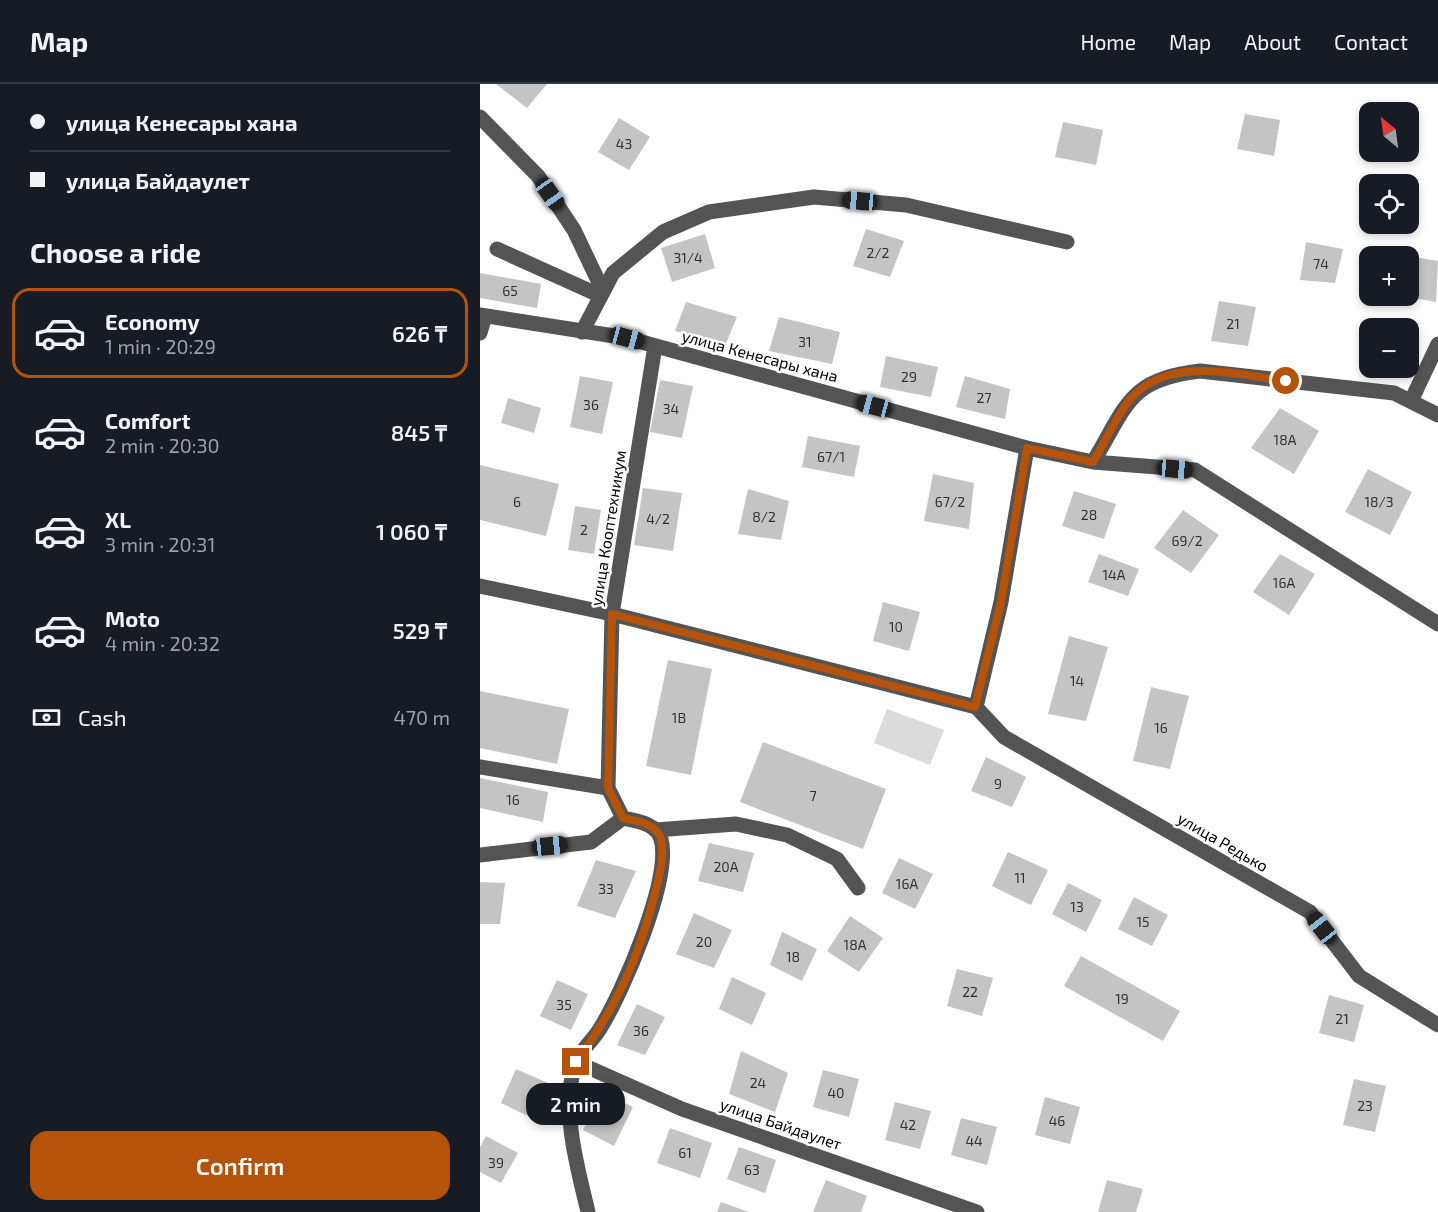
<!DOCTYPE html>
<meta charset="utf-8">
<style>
:root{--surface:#171b24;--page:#20242c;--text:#f1f3f6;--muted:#9ea1a6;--line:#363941;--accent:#b45309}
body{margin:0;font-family:"Exo 2",sans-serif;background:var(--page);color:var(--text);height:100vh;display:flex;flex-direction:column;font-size:22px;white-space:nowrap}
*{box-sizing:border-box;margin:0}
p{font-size:20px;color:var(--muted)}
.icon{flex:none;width:33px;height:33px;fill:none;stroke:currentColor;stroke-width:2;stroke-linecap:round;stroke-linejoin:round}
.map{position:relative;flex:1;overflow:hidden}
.side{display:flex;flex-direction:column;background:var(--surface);width:480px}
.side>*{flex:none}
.hud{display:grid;align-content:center;height:132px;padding:0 30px;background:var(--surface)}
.needle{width:39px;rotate:331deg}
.buttons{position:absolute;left:879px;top:18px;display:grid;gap:12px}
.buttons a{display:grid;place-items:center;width:60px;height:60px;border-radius:12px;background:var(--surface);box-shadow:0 3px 9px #0003;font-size:30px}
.end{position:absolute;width:27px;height:27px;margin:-14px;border:8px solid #b45309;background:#fff;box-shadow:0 0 0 3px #fff}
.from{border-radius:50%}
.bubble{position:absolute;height:42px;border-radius:18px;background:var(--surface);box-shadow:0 3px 9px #0003;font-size:20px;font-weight:600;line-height:42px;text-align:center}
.car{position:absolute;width:18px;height:36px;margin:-18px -9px;border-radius:8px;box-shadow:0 0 4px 2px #0007;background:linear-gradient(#222 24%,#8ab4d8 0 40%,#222 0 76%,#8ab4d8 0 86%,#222 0)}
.hud b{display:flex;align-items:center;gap:21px;height:57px;font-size:22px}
.hud b+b{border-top:2px solid var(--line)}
.hud i{width:15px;height:15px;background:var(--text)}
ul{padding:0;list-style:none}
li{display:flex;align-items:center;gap:18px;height:90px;margin:0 12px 9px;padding:0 18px;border:3px solid transparent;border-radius:18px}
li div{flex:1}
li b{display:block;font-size:22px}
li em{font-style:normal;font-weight:600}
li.on{border-color:var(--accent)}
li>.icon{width:54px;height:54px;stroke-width:1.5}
h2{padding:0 30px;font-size:27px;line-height:72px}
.pay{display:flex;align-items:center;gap:15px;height:66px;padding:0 30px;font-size:22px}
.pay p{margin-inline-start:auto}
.action{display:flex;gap:12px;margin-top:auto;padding:12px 30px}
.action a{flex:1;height:69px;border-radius:18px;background:var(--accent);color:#fff;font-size:24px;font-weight:600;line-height:69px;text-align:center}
header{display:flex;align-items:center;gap:36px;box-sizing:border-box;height:84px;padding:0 30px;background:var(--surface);border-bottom:2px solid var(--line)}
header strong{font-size:28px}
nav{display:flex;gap:33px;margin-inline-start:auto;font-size:21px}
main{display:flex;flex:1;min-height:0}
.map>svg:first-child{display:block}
</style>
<header>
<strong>Map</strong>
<nav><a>Home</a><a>Map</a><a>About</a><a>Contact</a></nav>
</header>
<main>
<section class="side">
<div class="hud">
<b><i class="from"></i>улица Кенесары хана</b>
<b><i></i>улица Байдаулет</b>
</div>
<h2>Choose a ride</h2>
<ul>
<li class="on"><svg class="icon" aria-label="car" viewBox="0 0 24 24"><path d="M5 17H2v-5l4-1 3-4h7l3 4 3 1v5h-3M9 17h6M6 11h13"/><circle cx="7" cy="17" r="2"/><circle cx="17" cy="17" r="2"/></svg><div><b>Economy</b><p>1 min · 20:29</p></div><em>626 ₸</em></li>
<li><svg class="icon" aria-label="car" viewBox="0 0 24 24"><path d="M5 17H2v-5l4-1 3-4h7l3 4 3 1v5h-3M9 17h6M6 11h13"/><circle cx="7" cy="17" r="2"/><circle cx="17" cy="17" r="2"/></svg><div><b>Comfort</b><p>2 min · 20:30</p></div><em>845 ₸</em></li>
<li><svg class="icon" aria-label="car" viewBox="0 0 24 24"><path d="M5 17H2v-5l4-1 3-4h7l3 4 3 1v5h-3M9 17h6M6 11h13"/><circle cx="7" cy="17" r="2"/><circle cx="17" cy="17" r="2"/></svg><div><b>XL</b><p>3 min · 20:31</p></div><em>1 060 ₸</em></li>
<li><svg class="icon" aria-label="car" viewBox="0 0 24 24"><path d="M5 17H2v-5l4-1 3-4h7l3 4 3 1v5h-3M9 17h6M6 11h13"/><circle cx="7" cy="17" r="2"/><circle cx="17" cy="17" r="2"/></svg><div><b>Moto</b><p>4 min · 20:32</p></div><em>529 ₸</em></li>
</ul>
<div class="pay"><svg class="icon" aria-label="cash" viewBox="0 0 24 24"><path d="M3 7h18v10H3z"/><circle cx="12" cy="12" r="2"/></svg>Cash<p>470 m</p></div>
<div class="action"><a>Confirm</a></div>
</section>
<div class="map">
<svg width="958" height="1128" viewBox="0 0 958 1128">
<rect width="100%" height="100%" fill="#fff"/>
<path fill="#dbdbdb" d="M407 625 464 646 450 681 394 659Z"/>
<path fill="#c4c4c4" d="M16 0H67L47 24Z
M765 30 800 36 794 72 757 65Z
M139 34 170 53 149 86 118 68Z
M583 38 623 46 616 81 575 73Z
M386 145 424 157 410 193 373 182Z
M225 150 235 184 192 198 181 164Z
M826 158 863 165 855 199 820 196Z
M928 172 958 177 956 218 928 213Z
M0 189 61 200 57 224 0 214Z
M739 217 776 223 768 262 731 257Z
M206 218 257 233 245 262 195 247Z
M299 233 360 248 352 280 289 267Z
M406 272 458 283 451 313 400 303Z
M100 292 133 298 122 350 90 343Z
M485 292 530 305 525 335 476 323Z
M180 296 213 302 202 354 170 348Z
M28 314 61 324 54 349 21 339Z
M800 324 839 347 814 390 771 364Z
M328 352 380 362 374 393 322 383Z
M0 381 79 400 66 452 0 436Z
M888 385 932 408 910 451 865 428Z
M453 390 494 399 489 445 444 437Z
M163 404 202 409 193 467 154 461Z
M268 405 309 417 301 456 258 450Z
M594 407 636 420 624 455 582 442Z
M95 422 121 426 114 470 88 466Z
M703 426 739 451 711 489 674 464Z
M619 470 659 485 648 512 608 498Z
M800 470 835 490 809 531 773 508Z
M403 518 440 528 429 567 393 557Z
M589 552 628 563 606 637 568 630Z
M188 576 232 585 211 691 166 682Z
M671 603 709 612 690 685 653 677Z
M0 607 89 625 77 680 0 664Z
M283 658 406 705 383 765 260 718Z
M506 673 546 693 532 723 491 707Z
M0 694 68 708 63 738 0 724Z
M229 759 274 769 263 808 218 797Z
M528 768 568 786 551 821 512 802Z
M419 774 453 790 435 825 402 809Z
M116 776 156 787 135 834 97 822Z
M0 798 25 799 20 840H0Z
M588 799 622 816 606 848 572 830Z
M654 813 688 831 672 862 638 845Z
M214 829 252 846 234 884 196 870Z
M370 832 403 854 379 888 347 867Z
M302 848 337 865 322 897 290 881Z
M601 872 700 927 683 957 584 902Z
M477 885 513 894 502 932 467 922Z
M252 893 286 909 272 941 239 925Z
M77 896 108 910 91 946 60 932Z
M849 911 884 921 874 958 839 949Z
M157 920 185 933 165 971 137 961Z
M261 967 308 989 295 1028 249 1010Z
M36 985 68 999 52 1034 21 1019Z
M343 986 379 995 369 1033 333 1023Z
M874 995 906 1002 895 1048 863 1041Z
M122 1008 153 1023 134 1062 103 1046Z
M565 1013 600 1023 590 1060 555 1051Z
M415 1018 451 1027 440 1065 405 1056Z
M481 1034 517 1043 507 1081 471 1071Z
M190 1044 232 1059 220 1094 177 1079Z
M6 1052 38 1069 21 1099 0 1088V1063Z
M259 1063 296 1076 285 1109 247 1095Z
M346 1096 387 1112 381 1128H333Z
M627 1096 663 1105 656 1128H618Z
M241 1118 269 1128H237Z"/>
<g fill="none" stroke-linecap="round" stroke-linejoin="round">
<path stroke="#545454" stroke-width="15" d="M0 33 58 92 94 146 123 207
M17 165 121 212
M0 231 147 254 547 364 613 378 715 386 958 540
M102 248 133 189 183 148 229 128 334 113 426 121 587 158
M0 249 5 232
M931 317 958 260
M613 378C647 322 648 295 720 287L914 309 958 331
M0 502 132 530 496 623
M496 623 524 653 830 828 879 892 958 941
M496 623 521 518 547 364
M0 683 128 704
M175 746 256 740 307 751 357 775 378 804
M0 771 111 758 143 734
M96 978 202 1025 497 1128
M108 1128C97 1081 81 1028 95 980 99 967 114 956 121 943 143 907 192 795 181 755 176 739 156 737 143 734L128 704 132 530 175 262"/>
</g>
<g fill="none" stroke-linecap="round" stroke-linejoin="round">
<path stroke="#b45309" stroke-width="8" d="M96 978C136 924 159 874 175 809 179 793 185 772 181 755 177 739 156 737 143 734L128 704 132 530 495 623 521 518 547 364 613 378C625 359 639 326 654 311 694 272 758 291 806 297"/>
</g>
<g text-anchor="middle" stroke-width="5" stroke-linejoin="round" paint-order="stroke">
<g font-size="14" fill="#313131">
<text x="144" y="65">43</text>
<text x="398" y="174">2/2</text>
<text x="208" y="179">31/4</text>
<text x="841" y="185">74</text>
<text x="30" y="212">65</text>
<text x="753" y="245">21</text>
<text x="325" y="263">31</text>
<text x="429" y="298">29</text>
<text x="504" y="319">27</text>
<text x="111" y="326">36</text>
<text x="191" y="330">34</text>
<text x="805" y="361">18А</text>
<text x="351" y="378">67/1</text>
<text x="37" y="423">6</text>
<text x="470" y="423">67/2</text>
<text x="899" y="423">18/3</text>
<text x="609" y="436">28</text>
<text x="284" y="438">8/2</text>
<text x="178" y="440">4/2</text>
<text x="104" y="451">2</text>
<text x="707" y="462">69/2</text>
<text x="634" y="496">14А</text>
<text x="804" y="504">16А</text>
<text x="416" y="548">10</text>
<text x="597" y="602">14</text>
<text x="199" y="639">1В</text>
<text x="681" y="649">16</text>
<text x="518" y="705">9</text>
<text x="333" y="717">7</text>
<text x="33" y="721">16</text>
<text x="246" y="788">20А</text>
<text x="540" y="799">11</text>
<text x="427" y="805">16А</text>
<text x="126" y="810">33</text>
<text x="597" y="828">13</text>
<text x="663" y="843">15</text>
<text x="224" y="863">20</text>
<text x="375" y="866">18А</text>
<text x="313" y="878">18</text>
<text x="490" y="913">22</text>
<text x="642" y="920">19</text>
<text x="84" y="926">35</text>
<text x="862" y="940">21</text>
<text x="161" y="952">36</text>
<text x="278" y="1004">24</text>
<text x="356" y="1014">40</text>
<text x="885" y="1027">23</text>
<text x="577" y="1042">46</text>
<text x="428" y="1046">42</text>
<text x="494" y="1062">44</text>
<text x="205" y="1074">61</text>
<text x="16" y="1084">39</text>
<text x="272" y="1091">63</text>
</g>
<g font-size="16" fill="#000" stroke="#fff">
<text transform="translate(280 272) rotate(15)" y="6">улица Кенесары хана</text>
<text transform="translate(128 444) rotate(-81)" y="6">улица Кооптехникум</text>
<text transform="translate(743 758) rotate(30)" y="6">улица Редько</text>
<text transform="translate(301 1040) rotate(19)" y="6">улица Байдаулет</text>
</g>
</g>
</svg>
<div class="buttons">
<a><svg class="needle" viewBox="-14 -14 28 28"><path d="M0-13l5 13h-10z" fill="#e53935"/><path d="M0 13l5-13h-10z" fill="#9ea1a6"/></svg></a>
<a><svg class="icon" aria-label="locate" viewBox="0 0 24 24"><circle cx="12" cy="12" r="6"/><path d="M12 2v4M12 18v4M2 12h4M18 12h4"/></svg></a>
<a>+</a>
<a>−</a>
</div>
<i class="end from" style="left:806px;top:297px"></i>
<i class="end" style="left:96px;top:978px"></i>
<div class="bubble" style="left:46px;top:999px;width:99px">2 min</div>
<i class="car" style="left:70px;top:110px;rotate:145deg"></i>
<i class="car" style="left:380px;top:117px;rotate:275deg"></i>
<i class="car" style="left:147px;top:254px;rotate:105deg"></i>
<i class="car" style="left:394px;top:322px;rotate:285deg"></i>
<i class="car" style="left:695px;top:385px;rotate:95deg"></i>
<i class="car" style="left:70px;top:762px;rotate:84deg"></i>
<i class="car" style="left:842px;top:844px;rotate:322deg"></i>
</div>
</main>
